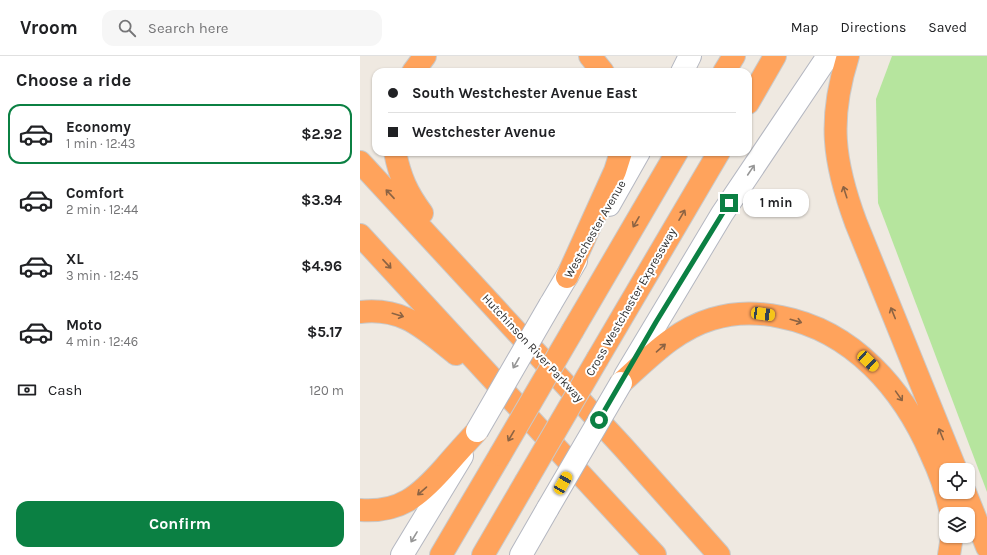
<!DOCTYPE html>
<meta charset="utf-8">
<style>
:root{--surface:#fff;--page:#f6f6f6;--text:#202124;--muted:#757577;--line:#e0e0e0;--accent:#0b8043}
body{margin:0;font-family:Karla,sans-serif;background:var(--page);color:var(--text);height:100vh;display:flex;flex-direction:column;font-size:15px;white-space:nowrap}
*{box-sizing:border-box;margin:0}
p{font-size:13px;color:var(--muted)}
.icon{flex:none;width:22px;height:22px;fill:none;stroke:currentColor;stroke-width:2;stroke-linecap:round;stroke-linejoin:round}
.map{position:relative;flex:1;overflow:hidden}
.side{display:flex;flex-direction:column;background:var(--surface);width:360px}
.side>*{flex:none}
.banner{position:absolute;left:12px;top:12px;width:380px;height:88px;border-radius:12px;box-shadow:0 1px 3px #0004;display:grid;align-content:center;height:88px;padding:0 16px;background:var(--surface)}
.controls{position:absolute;left:579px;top:407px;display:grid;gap:8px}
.controls a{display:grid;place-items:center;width:36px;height:36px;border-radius:8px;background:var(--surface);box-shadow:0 1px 3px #0004;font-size:20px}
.end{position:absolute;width:18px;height:18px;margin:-9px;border:5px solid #0b8043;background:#fff;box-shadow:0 0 0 2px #fff}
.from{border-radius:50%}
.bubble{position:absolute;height:28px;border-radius:12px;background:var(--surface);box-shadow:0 1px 3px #0004;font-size:13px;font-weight:700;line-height:28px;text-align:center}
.car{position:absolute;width:12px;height:24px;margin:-12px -6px;border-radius:5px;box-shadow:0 0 3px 1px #0007;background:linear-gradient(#f5c518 24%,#345 0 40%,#f5c518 0 76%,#345 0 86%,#f5c518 0)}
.banner b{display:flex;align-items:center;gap:14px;height:38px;font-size:15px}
.banner b+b{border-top:1px solid var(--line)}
.banner i{width:10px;height:10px;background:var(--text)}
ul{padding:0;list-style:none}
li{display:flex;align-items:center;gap:12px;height:60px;margin:0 8px 6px;padding:0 8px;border:2px solid transparent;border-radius:12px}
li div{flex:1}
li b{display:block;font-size:15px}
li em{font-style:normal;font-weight:700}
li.selected{border-color:var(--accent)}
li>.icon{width:36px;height:36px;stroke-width:1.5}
h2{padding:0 16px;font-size:18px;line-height:48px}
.pay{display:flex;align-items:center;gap:10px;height:44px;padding:0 16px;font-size:15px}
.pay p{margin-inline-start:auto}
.primary-button{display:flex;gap:8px;margin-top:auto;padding:8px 16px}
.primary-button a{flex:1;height:46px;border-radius:12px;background:var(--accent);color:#fff;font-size:16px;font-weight:700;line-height:46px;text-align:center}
header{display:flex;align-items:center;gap:24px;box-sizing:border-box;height:56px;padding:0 20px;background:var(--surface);border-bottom:1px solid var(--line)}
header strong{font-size:19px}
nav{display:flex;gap:22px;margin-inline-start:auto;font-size:14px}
.search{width:280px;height:36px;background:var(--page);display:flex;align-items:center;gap:10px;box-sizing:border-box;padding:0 14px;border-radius:12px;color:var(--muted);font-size:15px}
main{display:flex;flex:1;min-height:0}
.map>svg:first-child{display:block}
</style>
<header>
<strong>Vroom</strong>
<div class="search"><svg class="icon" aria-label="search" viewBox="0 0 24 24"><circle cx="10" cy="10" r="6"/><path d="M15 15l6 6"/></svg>Search here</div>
<nav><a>Map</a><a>Directions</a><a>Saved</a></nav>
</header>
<main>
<section class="side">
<h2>Choose a ride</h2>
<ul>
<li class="selected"><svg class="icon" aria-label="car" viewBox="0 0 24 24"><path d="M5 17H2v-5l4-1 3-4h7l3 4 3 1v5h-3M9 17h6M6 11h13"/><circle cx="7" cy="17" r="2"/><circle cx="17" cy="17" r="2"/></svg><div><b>Economy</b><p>1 min · 12:43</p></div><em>$2.92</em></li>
<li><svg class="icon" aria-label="car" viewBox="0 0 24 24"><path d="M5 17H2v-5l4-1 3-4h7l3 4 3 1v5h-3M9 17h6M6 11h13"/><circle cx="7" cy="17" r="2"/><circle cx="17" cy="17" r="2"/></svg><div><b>Comfort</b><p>2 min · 12:44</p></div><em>$3.94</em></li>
<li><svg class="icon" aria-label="car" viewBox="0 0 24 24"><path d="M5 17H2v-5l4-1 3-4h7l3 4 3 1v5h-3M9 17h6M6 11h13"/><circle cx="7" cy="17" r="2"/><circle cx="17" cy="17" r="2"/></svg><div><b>XL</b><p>3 min · 12:45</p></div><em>$4.96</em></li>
<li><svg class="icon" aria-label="car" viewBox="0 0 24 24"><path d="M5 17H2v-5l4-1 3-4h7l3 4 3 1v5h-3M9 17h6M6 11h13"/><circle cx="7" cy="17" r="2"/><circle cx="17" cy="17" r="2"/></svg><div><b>Moto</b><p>4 min · 12:46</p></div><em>$5.17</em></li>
</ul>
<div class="pay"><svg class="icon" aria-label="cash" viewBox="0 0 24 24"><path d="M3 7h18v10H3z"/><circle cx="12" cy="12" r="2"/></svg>Cash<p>120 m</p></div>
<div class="primary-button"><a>Confirm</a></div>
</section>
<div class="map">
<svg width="627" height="499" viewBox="0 0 627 499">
<rect width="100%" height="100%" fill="#efe9e1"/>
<path fill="#b6e59e" d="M532 0H627V436L518 147 516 43Z"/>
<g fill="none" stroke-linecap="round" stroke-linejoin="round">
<defs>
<path id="secondary" d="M322 16 330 0
M249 149 279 96
M190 249 216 205
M265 320 362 158 468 0
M42 499 102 400
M161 499 188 452"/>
<path id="highway" d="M230 0 243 16
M488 0C468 63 473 105 496 167L596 414
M53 16 65 0
M364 16 374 0
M388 47 415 0
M35 96C40 121 47 137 62 157
M0 106 263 391 359 499
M0 179 295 499
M207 221 255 115 261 96
M0 256C44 251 64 273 96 298
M213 274 317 96
M238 302 359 96
M261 327C289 302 315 274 352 263 374 256 398 256 421 261 493 275 543 333 571 398 580 417 587 437 591 458
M605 436 627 491
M0 454C40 457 59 440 84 412 95 399 106 387 117 375
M81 499 140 399
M123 499 165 427
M589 499 592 480"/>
</defs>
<use href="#secondary" stroke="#b4b7c1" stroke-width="24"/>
<use href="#highway" stroke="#c9c9c9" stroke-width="24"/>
<use href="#secondary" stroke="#fff" stroke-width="22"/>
<use href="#highway" stroke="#ffa35c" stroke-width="22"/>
<defs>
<path id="secondary-bridge" d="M117 375 190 249
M188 452 261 327"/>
<path id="highway-bridge" d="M140 399 213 274
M165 427 238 302"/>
</defs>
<use href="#secondary-bridge" stroke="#b4b7c1" stroke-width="24" stroke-linecap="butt"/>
<use href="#highway-bridge" stroke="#c9c9c9" stroke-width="24" stroke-linecap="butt"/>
<use href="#secondary-bridge" stroke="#fff" stroke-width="22"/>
<use href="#highway-bridge" stroke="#ffa35c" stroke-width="22"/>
</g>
<defs><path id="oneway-shaft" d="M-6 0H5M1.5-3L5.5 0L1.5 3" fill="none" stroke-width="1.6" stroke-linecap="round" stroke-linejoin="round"/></defs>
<g stroke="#969696">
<use href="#oneway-shaft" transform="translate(391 114) rotate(-56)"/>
<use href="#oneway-shaft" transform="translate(156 307) rotate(120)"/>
<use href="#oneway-shaft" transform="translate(54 481) rotate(121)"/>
</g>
<g stroke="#8c6343">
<use href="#oneway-shaft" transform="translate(485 136) rotate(-108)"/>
<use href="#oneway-shaft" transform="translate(30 138) rotate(-133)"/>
<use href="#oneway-shaft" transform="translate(322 159) rotate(-60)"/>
<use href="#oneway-shaft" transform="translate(276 166) rotate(120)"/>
<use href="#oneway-shaft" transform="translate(27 208) rotate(47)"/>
<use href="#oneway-shaft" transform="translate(533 257) rotate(-112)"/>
<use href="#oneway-shaft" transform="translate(38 259) rotate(17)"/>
<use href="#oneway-shaft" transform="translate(436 265) rotate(16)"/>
<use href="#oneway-shaft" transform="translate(301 292) rotate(-41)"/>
<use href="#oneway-shaft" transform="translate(539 340) rotate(55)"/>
<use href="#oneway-shaft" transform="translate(581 378) rotate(-112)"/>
<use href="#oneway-shaft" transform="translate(151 380) rotate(120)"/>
<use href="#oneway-shaft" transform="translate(62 435) rotate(139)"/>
</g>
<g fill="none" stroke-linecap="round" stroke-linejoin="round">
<path stroke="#0b8043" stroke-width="5" d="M239 364 296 266 369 147"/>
</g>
<g text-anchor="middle" stroke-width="4" stroke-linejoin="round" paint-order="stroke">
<g font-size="12" fill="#2e2e2e" stroke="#fff">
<text transform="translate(235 173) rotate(-60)" y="4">Westchester Avenue</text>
<text transform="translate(271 246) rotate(-60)" y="4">Cross Westchester Expressway</text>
<text transform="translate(173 292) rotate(47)" y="4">Hutchinson River Parkway</text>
</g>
</g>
</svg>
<div class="controls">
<a><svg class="icon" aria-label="locate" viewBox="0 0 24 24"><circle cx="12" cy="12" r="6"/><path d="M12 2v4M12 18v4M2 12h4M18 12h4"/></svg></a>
<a><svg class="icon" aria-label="layers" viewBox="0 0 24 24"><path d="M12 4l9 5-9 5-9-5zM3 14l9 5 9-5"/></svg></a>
</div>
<i class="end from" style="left:239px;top:364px"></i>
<i class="end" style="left:369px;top:147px"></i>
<div class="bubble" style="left:383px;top:133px;width:66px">1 min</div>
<i class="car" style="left:403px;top:258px;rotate:98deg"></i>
<i class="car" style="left:508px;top:305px;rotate:133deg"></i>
<i class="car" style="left:203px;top:427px;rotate:30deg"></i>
<div class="banner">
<b><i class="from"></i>South Westchester Avenue East</b>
<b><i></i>Westchester Avenue</b>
</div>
</div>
</main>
